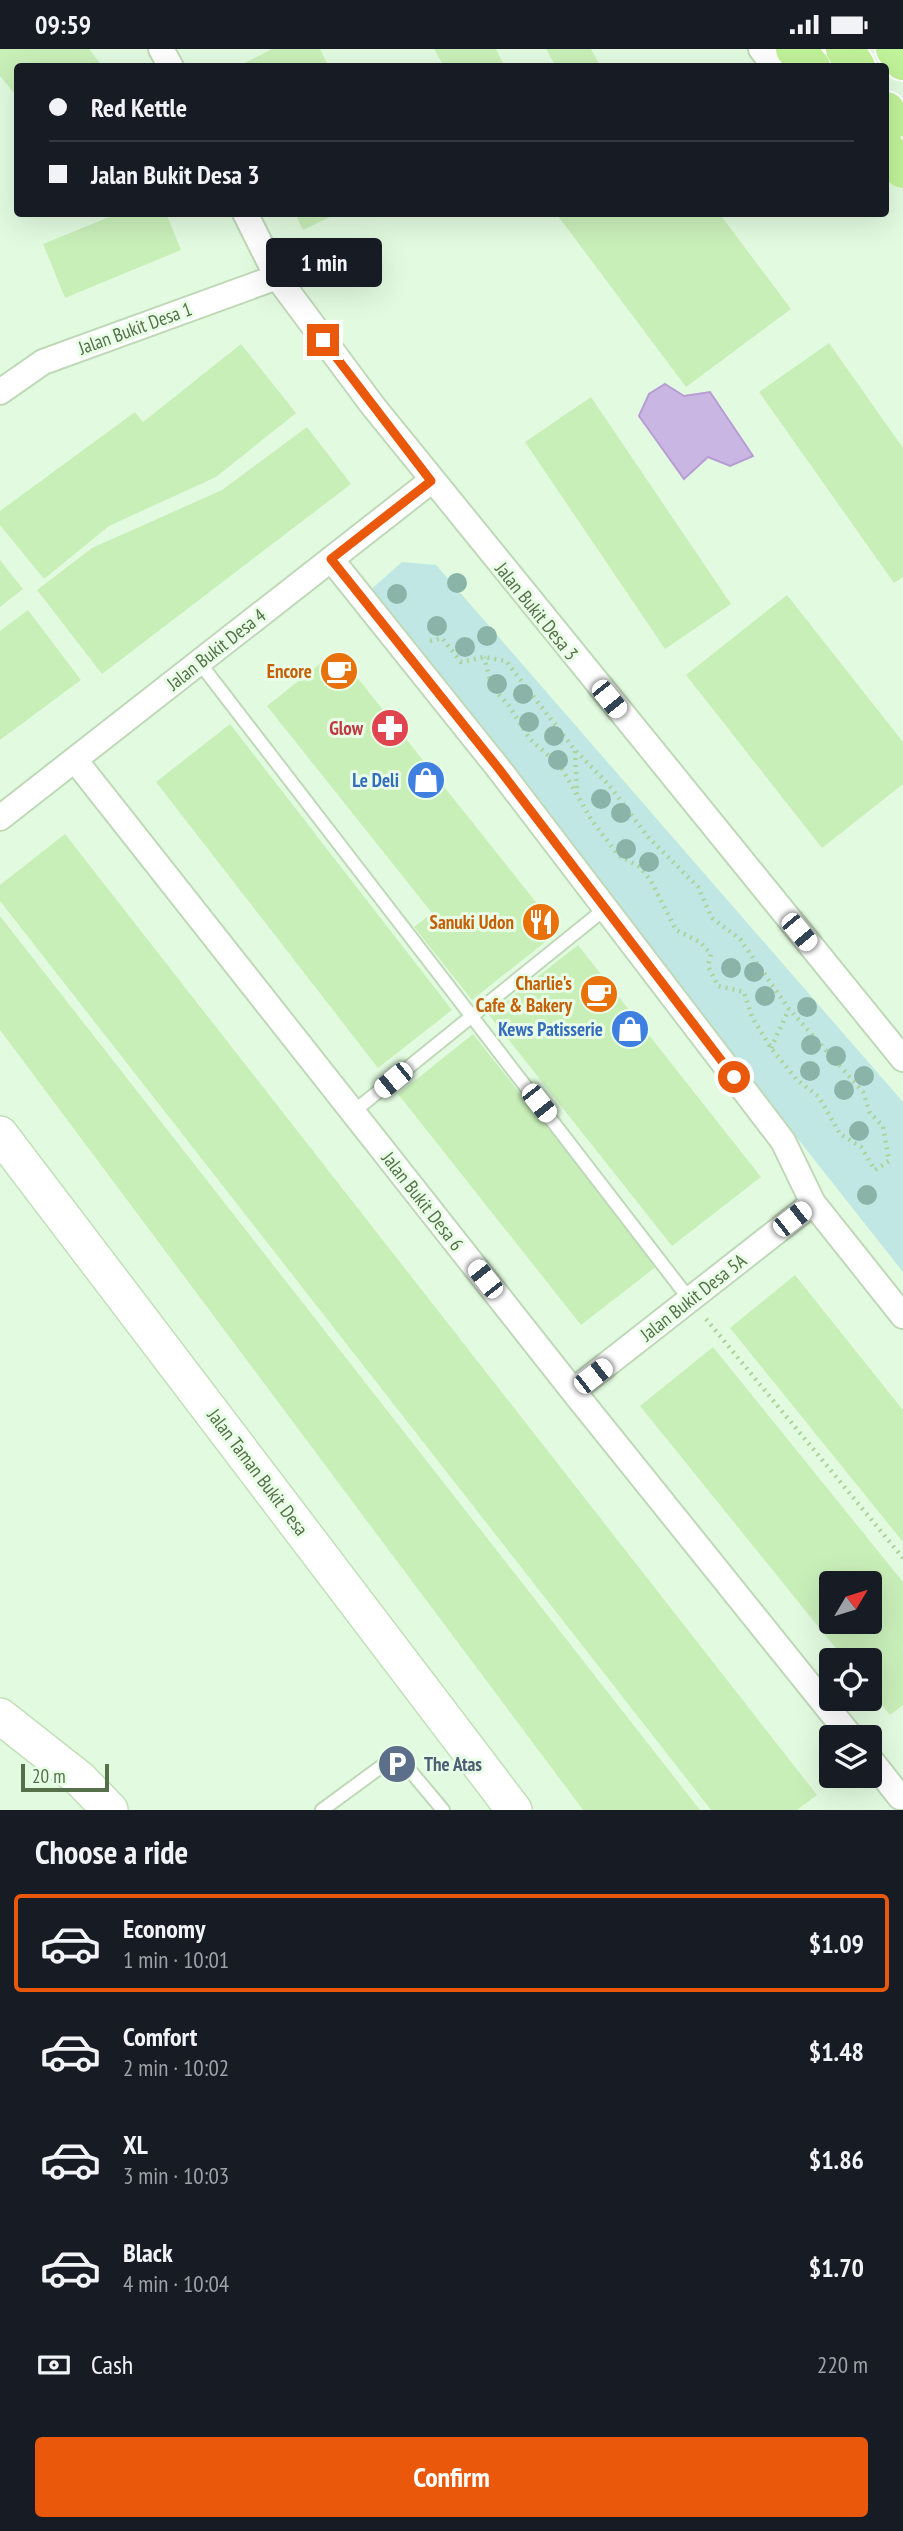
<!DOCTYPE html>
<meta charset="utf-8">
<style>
:root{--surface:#171b24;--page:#242831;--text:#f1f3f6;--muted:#9ea1a6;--line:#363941;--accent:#ea580c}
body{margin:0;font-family:"PT Sans Narrow",sans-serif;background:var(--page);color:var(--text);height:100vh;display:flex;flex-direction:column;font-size:26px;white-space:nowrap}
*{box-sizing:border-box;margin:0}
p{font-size:23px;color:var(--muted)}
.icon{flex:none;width:38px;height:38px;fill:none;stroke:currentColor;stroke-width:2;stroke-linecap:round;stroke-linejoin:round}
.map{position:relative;height:1761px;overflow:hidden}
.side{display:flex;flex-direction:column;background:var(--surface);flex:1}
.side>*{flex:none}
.hud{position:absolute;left:14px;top:14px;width:875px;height:154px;border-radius:7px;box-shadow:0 7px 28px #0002;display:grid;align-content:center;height:154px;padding:0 35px;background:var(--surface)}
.needle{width:46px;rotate:52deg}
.controls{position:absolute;left:819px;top:1522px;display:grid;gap:14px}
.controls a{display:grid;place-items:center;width:63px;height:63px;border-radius:7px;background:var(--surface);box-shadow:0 7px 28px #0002;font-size:35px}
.scale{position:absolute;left:21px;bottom:18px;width:88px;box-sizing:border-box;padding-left:7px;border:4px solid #567049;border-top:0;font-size:19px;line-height:24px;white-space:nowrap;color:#567049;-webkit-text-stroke:5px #e8fee6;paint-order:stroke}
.end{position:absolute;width:32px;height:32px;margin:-16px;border:9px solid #ea580c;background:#fff;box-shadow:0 0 0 4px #fff}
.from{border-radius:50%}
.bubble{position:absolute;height:49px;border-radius:7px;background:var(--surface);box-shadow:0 7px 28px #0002;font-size:23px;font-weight:700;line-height:49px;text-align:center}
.car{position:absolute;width:21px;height:42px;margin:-21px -10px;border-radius:9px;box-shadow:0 0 5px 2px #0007;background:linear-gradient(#fff 24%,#345 0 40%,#fff 0 76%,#345 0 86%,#fff 0)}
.hud b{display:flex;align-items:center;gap:24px;height:66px;font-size:26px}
.hud b+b{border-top:2px solid var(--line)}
.hud i{width:18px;height:18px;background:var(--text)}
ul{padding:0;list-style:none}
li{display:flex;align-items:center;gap:21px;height:98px;margin:0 14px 10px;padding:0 21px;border:4px solid transparent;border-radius:7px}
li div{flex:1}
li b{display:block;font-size:26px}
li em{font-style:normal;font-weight:700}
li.current{border-color:var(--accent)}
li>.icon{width:63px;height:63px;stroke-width:1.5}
h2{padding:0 35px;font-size:32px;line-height:84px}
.pay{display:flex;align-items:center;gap:18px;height:77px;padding:0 35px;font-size:26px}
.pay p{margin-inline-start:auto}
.button{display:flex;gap:14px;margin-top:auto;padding:14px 35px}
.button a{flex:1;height:80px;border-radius:7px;background:var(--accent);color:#fff;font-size:28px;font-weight:700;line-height:80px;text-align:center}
.status{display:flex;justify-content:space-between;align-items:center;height:49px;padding:0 35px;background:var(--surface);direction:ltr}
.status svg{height:19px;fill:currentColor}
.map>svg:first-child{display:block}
</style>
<div class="status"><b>09:59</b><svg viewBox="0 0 49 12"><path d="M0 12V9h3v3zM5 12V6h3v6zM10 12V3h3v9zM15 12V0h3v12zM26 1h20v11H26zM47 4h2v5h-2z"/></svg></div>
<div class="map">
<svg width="903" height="1761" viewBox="0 0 903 1761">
<rect width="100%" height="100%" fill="#e2fbe0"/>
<path fill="#c0e7e3" d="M402 513 436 516 903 1053V1223L367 544Z"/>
<path fill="#cab6e3" stroke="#b79dd4" stroke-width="2" d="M665 335 684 347 710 343 753 407 730 417 708 408 684 430 639 367 649 345Z"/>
<path fill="#c9efb9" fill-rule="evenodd" d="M0 0H89L103 18H18V49L0 27Z
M272 0H320L329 18H237Z
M434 0H496L505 18H444Z
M546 0H591L601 18H556Z
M119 164H166L181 201 65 249 43 195Z
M295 164H338L303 181Z
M562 164H719L791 260 686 338 558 167Z
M829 294 903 399V528L894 534 759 343Z
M241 295 296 364 216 428 109 477 44 530 0 476V462L135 363 143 373Z
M591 348 731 555 665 600 525 393Z
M307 378 351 435 102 625 37 541 92 499 222 441Z
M0 511 23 540 0 558Z
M787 546 903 693V735L822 799 686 626Z
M28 561 81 631 0 691V582Z
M336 602 559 882 472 951 414 878 432 864 267 657Z
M230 675 452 961 378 1019 156 733Z
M65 785 817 1746 797 1761H711L0 852V836Z
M0 867 700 1761H583L0 981Z
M578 896 761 1128 672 1197 489 966Z
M473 985 657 1217 581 1276 398 1045Z
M795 1226 903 1361V1493L730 1279Z
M713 1298 903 1533V1656L890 1666 870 1641V1612H846L640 1357ZM831 1535H870V1573H831Z"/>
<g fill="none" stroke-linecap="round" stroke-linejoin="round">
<defs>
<path id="lane" d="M199 613 690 1251
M353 1063 606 859
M322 1761 397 1706 443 1761"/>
<path id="street" d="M161 0 171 18
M761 0 775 18
M245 164 277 228 373 357 903 1010
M0 343 43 313 277 228
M331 510 499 720 783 1092 813 1154 903 1267
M75 711 573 1342 852 1689
M0 769 431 432
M573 1342 813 1154
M870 1710 900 1748"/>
<path id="secondary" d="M0 1085 514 1761
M0 1667 80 1730 110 1761"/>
<path id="highway" d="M795 0 811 18
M845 0 856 18
M895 0 903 12
M886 62 903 89"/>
</defs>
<use href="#lane" stroke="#bfd9b8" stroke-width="16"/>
<use href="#street" stroke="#bfd9b8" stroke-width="28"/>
<use href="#secondary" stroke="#c2e0b8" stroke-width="38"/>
<use href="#highway" stroke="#fff" stroke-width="42"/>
<path stroke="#add39d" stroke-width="4.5" stroke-dasharray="2 5" stroke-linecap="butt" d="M430 592 442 589 461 613 484 608 506 612 574 700 609 736 648 788 698 838 712 869 740 890 789 960 863 1043 870 1064 883 1077 889 1112 875 1121 861 1098 840 1085 819 1048 797 1031 771 999 752 968 744 943 718 937 708 917 711 905 700 893 676 881 651 832 640 818 618 806 591 770 561 718 529 689 509 657 492 638 484 608
M575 702 577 745
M771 999 789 960
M706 1270 903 1509"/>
<use href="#lane" stroke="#fff" stroke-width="12"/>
<use href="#street" stroke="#fff" stroke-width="24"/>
<use href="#secondary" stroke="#fff" stroke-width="35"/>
<use href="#highway" stroke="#c0f299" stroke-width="38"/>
<defs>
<path id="highway-bridge" d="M886 101 903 120"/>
</defs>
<use href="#highway-bridge" stroke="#fff" stroke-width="42" stroke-linecap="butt"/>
<use href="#highway-bridge" stroke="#c0f299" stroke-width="38"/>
</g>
<g fill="#8bb4a8">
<circle cx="457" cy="534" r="10"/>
<circle cx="397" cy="545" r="10"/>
<circle cx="437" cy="577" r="10"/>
<circle cx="487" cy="587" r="10"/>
<circle cx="465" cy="598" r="10"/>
<circle cx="497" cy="635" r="10"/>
<circle cx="523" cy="645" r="10"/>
<circle cx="529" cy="673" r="10"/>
<circle cx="554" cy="687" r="10"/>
<circle cx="558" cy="711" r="10"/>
<circle cx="601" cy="750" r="10"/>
<circle cx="621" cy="764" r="10"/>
<circle cx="626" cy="800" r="10"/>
<circle cx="649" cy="813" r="10"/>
<circle cx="731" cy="919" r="10"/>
<circle cx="754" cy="923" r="10"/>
<circle cx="765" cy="947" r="10"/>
<circle cx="807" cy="958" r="10"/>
<circle cx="811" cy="996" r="10"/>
<circle cx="836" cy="1007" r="10"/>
<circle cx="810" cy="1022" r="10"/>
<circle cx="864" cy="1027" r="10"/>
<circle cx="844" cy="1041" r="10"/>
<circle cx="859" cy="1082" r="10"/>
<circle cx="867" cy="1146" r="10"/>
</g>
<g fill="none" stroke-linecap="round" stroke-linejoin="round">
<path stroke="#ea580c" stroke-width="9" d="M323 291 431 432 331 510 499 720 734 1028"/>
</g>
<defs>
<symbol id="cafe-disc" viewBox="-11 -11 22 22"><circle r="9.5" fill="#e8710a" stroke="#e8fee6"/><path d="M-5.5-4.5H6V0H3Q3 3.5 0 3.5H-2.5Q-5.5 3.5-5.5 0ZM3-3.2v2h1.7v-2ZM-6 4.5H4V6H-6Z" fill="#fff"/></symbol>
<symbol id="pharmacy-disc" viewBox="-11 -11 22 22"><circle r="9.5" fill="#e0444e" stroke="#e8fee6"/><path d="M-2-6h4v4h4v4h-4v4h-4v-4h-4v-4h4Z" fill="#fff"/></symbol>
<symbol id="shop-disc" viewBox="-11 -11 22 22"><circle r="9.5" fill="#3f7fe0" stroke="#e8fee6"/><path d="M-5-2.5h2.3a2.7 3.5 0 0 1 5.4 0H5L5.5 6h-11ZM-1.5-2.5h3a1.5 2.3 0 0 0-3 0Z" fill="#fff"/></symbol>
<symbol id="restaurant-disc" viewBox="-11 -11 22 22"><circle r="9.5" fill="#e8710a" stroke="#e8fee6"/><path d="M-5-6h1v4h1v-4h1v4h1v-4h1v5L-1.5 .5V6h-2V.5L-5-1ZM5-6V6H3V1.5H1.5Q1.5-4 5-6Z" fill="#fff"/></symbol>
<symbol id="parking-disc" viewBox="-11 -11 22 22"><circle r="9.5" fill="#5c6f8a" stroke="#e8fee6"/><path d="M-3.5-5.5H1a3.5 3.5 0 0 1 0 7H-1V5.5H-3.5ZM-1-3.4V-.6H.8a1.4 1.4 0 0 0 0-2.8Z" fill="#fff"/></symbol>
</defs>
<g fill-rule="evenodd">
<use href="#cafe-disc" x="317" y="600" width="44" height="44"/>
<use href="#pharmacy-disc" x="368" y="657" width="44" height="44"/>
<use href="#shop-disc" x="404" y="709" width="44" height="44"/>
<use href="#restaurant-disc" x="519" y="851" width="44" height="44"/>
<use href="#cafe-disc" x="577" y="923" width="44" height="44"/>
<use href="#shop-disc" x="608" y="958" width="44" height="44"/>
<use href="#parking-disc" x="375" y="1693" width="44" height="44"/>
</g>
<g text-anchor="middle" stroke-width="6" stroke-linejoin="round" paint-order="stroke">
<g font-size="19" fill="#567049" stroke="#e8fee6">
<text transform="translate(135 279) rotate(-20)" y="7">Jalan Bukit Desa 1</text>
<text transform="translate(537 562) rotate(51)" y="7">Jalan Bukit Desa 3</text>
<text transform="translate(216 600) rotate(-38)" y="7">Jalan Bukit Desa 4</text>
<text transform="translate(423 1152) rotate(52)" y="7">Jalan Bukit Desa 6</text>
<text transform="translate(693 1248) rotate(-38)" y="7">Jalan Bukit Desa 5A</text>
<text transform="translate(258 1423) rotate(53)" y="7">Jalan Taman Bukit Desa</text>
</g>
<g font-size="19" font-weight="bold" fill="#c56008" stroke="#e8fee6" text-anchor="end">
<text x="312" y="629">Encore</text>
<text x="514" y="880">Sanuki Udon</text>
<text x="572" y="941">Charlie's<tspan x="572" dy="22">Cafe &amp; Bakery</tspan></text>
</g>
<g font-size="19" font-weight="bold" fill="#be3a42" stroke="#e8fee6" text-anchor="end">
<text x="363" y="686">Glow</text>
</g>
<g font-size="19" font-weight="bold" fill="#366cbe" stroke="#e8fee6" text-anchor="end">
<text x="399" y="738">Le Deli</text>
<text x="603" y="987">Kews Patisserie</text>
</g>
<g font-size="19" font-weight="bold" fill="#4e5e75" stroke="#e8fee6" text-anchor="start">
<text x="424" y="1722">The Atas</text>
</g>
</g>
</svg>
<div class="controls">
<a><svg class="needle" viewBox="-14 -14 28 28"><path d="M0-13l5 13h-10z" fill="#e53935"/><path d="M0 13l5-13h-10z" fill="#9ea1a6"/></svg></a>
<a><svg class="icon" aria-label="locate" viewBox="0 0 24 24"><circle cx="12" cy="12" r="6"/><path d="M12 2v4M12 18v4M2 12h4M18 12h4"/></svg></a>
<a><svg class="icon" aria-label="layers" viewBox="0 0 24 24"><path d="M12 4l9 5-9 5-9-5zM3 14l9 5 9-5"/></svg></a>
</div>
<div class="scale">20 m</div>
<i class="end from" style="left:734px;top:1028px"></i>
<i class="end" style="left:323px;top:291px"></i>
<div class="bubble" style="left:266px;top:189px;width:116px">1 min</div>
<i class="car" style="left:609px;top:650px;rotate:141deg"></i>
<i class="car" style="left:799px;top:883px;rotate:140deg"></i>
<i class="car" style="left:393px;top:1031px;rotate:231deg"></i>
<i class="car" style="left:539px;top:1054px;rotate:142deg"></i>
<i class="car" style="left:792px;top:1170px;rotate:52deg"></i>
<i class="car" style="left:485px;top:1230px;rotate:322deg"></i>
<i class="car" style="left:593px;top:1327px;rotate:52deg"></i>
<div class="hud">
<b><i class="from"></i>Red Kettle</b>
<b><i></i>Jalan Bukit Desa 3</b>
</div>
</div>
<section class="side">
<h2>Choose a ride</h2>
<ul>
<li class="current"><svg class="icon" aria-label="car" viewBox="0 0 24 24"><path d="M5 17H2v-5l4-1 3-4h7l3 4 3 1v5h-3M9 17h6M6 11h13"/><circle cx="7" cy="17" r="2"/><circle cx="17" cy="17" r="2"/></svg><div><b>Economy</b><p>1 min · 10:01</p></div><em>$1.09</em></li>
<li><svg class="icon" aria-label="car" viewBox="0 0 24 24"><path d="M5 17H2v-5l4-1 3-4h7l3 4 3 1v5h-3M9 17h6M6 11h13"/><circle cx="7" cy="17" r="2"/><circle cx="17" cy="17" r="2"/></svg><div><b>Comfort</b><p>2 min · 10:02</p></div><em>$1.48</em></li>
<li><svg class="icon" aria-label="car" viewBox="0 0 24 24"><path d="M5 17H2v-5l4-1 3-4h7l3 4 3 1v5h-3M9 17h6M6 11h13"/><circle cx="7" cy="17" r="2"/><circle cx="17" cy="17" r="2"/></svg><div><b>XL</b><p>3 min · 10:03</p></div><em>$1.86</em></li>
<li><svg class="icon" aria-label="car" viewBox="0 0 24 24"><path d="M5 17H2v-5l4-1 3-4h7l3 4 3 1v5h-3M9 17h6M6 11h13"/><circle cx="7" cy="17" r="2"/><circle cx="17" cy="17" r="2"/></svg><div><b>Black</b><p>4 min · 10:04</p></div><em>$1.70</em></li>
</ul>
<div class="pay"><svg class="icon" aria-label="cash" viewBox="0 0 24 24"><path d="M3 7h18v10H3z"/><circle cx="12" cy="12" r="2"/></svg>Cash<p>220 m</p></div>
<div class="button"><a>Confirm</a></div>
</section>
